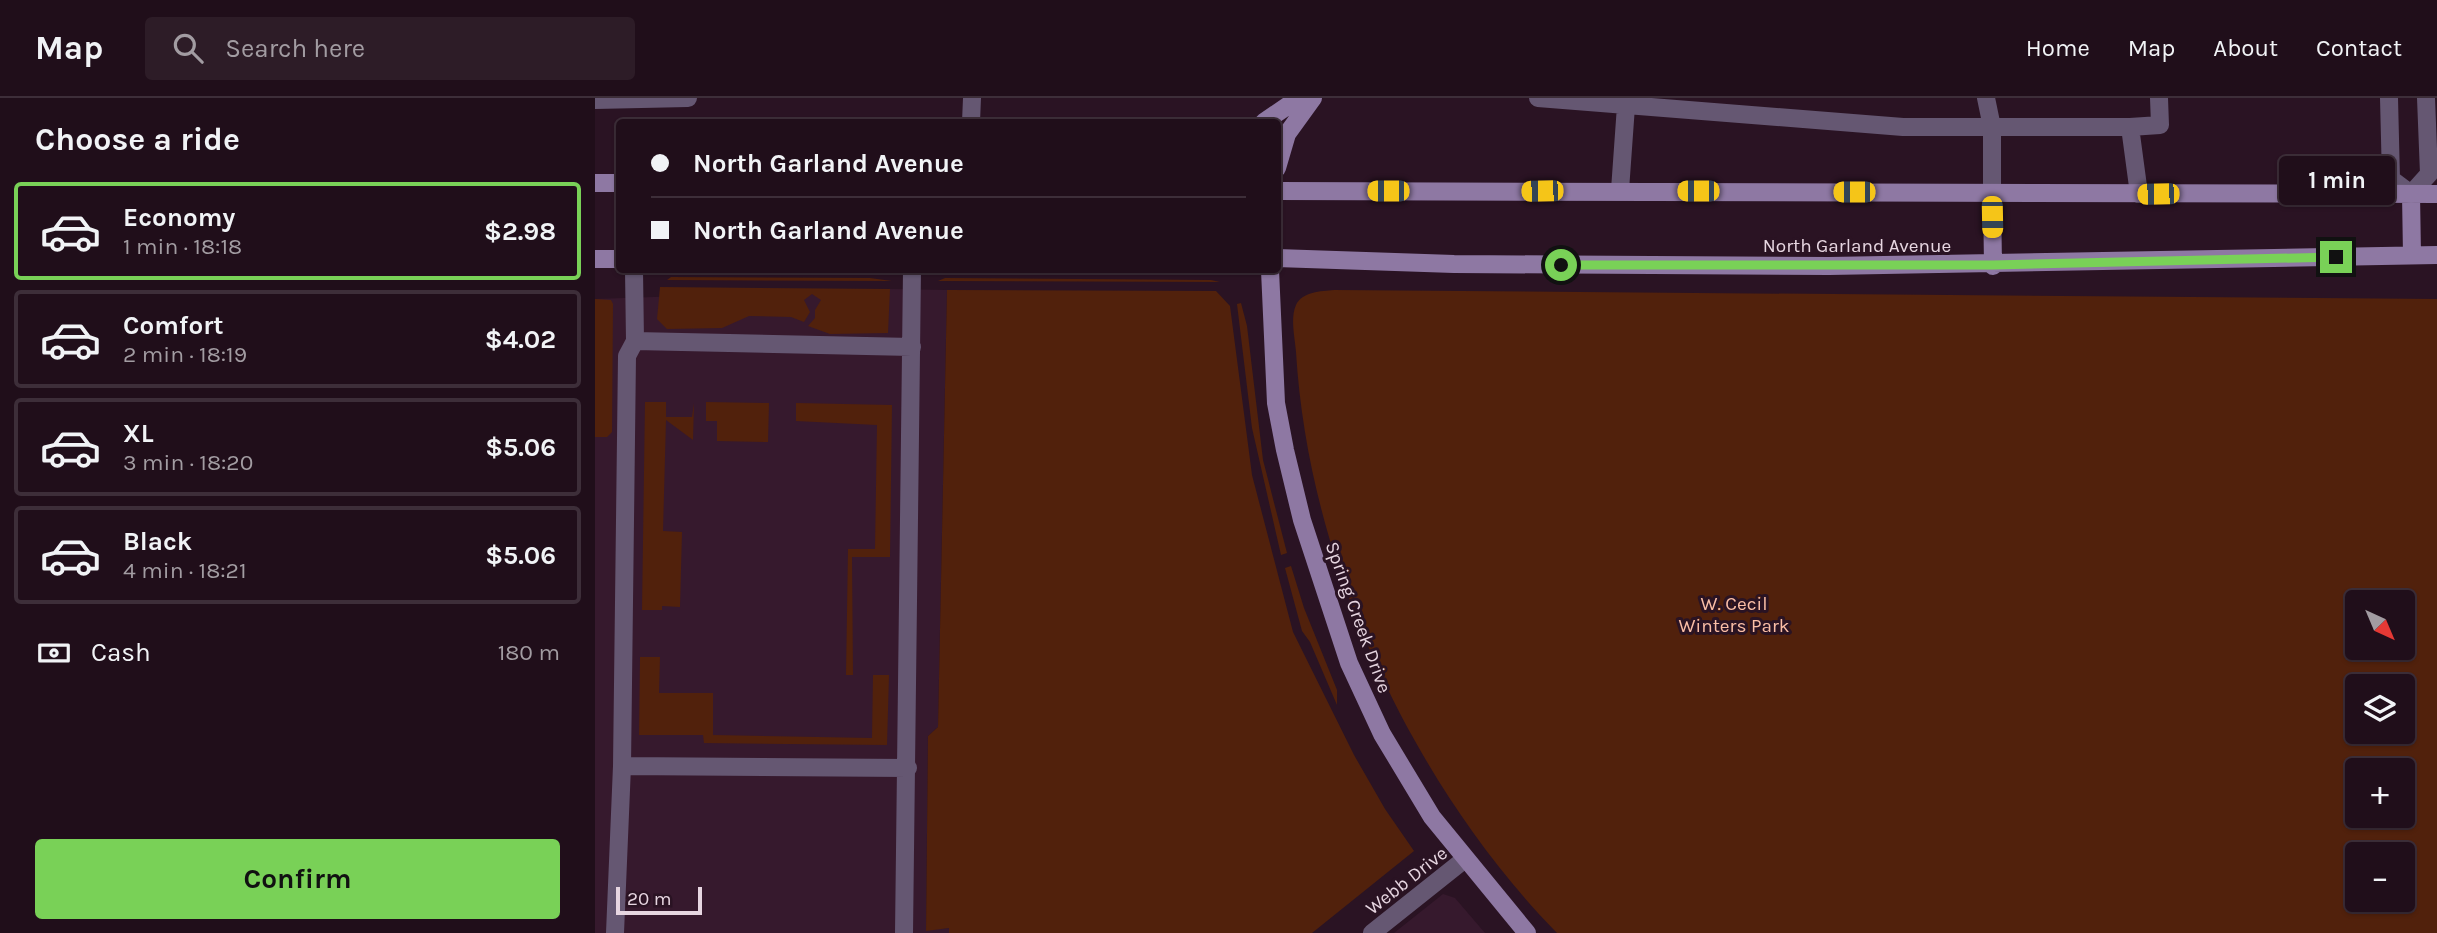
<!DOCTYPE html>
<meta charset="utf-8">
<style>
:root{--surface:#200e1a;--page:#2d1c27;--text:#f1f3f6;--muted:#a29ca2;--line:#3d2e39;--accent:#79d157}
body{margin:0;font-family:Karla,sans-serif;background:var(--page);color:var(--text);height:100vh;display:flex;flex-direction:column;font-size:26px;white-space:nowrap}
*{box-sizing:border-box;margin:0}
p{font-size:23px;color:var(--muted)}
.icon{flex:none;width:38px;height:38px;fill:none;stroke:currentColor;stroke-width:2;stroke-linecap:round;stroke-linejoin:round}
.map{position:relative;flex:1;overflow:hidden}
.sheet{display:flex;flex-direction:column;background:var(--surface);width:595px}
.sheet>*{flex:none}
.top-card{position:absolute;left:21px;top:21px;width:665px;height:154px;border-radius:7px;box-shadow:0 2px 5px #0004,0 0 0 2px var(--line);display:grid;align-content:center;height:154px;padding:0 35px;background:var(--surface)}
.needle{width:46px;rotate:136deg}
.controls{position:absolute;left:1750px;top:492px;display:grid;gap:14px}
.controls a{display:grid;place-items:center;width:70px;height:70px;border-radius:7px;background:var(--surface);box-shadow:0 2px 5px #0004,0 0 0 2px var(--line);font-size:35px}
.scale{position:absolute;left:21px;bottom:18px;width:86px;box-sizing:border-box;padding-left:7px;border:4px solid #e7d6e1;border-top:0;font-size:19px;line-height:24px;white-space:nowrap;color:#e7d6e1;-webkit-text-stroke:5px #2a1323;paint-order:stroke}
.end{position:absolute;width:32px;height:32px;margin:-16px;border:9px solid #79d157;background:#111;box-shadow:0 0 0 4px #111}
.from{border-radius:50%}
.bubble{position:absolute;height:49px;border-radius:7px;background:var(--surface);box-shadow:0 2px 5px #0004,0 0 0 2px var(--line);font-size:23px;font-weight:700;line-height:49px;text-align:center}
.car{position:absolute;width:21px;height:42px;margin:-21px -10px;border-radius:9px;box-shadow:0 0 5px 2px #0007;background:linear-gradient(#f5c518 24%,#345 0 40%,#f5c518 0 76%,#345 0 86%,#f5c518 0)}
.top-card b{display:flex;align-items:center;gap:24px;height:66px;font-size:26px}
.top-card b+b{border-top:2px solid var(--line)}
.top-card i{width:18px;height:18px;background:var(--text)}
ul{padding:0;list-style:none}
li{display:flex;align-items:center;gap:21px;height:98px;margin:0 14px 10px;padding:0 21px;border:4px solid var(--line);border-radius:7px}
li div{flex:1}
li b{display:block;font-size:26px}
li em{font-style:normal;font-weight:700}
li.active{border-color:var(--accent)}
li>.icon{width:63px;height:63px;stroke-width:1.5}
h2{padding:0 35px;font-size:32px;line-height:84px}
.pay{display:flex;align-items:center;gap:18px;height:77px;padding:0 35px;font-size:26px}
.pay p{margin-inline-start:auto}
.cta{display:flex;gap:14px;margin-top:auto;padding:14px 35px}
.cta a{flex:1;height:80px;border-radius:7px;background:var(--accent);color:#111;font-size:28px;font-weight:700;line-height:80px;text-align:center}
header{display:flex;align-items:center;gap:42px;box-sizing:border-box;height:98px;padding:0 35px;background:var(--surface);border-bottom:2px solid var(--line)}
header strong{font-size:33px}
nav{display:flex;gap:38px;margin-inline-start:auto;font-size:24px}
.search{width:490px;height:63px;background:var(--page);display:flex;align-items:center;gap:18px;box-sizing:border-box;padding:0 24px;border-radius:7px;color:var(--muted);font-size:26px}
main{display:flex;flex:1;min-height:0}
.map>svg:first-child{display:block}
</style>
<header>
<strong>Map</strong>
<div class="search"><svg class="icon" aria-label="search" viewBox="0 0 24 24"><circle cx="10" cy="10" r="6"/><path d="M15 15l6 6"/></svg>Search here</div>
<nav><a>Home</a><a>Map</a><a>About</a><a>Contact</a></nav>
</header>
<main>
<section class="sheet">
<h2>Choose a ride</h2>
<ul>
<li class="active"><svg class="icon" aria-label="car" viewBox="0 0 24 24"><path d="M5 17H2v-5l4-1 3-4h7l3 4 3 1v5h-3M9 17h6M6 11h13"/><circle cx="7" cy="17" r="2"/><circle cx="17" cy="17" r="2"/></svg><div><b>Economy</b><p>1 min · 18:18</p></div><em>$2.98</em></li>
<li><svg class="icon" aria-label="car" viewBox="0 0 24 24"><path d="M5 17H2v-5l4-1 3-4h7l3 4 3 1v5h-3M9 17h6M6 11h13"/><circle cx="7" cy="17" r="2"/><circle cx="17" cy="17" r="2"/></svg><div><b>Comfort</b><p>2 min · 18:19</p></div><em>$4.02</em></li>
<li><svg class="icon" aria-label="car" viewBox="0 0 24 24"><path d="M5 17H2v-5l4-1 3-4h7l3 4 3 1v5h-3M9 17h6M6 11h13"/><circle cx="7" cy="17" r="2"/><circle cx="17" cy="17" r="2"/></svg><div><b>XL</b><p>3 min · 18:20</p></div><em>$5.06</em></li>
<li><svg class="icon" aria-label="car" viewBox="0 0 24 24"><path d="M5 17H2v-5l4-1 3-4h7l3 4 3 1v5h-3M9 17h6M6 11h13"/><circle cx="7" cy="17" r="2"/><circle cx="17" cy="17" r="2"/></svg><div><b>Black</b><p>4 min · 18:21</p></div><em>$5.06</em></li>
</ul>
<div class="pay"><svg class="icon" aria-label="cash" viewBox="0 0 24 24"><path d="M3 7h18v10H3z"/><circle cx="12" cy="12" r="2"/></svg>Cash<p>180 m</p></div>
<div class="cta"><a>Confirm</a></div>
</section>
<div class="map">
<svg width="1842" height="835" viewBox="0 0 1842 835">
<rect width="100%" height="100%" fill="#2a1323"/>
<path fill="#36192d" d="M295 191 352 192 343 629 333 638 331 832 354 830V835H0V201Z
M848 796 860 800 890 835H799Z"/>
<path fill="#51210c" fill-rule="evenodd" d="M76 179 275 180 297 183 72 182Z
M350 180 616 182 625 184 343 183Z
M65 189 295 191 293 235 235 236 213 228 220 220V212L226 202 217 196 209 202 215 214 209 224 196 219 154 218 127 230 72 231 62 221Z
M352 192 621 193 635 208 657 377 698 534 759 657 790 711 819 753 717 835H354V830L331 833 333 638 343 629Z
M739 192 1842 201V835H962C907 779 858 711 820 643 754 526 709 388 701 254 700 240 695 220 701 207 707 194 726 193 739 192ZM1762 504H1808V550H1762ZM1762 588H1808V634H1762ZM1762 672H1808V718H1762ZM1762 756H1808V802H1762Z
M0 201 16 202 18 206 17 334 12 339H0Z
M646 205 652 228 668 362 692 455 686 457 657 330 642 206Z
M50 304H71V319H97L99 305 98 342 71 322 68 433 87 434 85 509 67 508V512H47Z
M111 304 174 305 173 344 122 343V323H111Z
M201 305 297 307 295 459H257L258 577H251L253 451H280L282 327 201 323Z
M696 468 709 510 742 592V607L715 544 707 533 690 470Z
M45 559H65L64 595H118V637L277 640 278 577H294L292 647 109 645 108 637H44Z"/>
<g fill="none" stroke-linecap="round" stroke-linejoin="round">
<path stroke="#655772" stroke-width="18" d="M943 0 1308 29H1535L1565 27 1564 0
M1391 0 1397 29V95
M1794 0 1796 81 1816 96 1834 76 1831 0
M0 2 93 0
M376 24 377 0
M1535 29 1544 96
M1025 92 1031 8 1038 1
M40 243 317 249
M27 668 313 670
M20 835 27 668 32 258 40 243 39 172
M309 835 317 172"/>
<path stroke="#655772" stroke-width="18" d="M777 835 870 761"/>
<path stroke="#8e78a3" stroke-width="18" d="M669 24 704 0
M682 70 692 36 718 0
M0 85H24
M682 93 1842 96
M1397 95 1398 168
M1816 96 1817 157
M682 160 859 166 1234 168 1842 157
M0 161H24
M675 172 681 305 690 352 707 422 754 565 787 636 837 719 932 835"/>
</g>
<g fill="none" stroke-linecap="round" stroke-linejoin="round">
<path stroke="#79d157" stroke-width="9" d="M966 167H1398L1741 159"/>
</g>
<g text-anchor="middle" stroke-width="6" stroke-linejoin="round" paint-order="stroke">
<g font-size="19" fill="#e7d6e1" stroke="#2a1323">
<text x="1262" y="154">North Garland Avenue</text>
<text transform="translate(764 519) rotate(70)" y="7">Spring Creek Drive</text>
<text transform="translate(811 782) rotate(-38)" y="7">Webb Drive</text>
</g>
<g font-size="19" fill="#fbbea6" stroke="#2a1323">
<text x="1139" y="512">W. Cecil<tspan x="1139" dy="22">Winters Park</tspan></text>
</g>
</g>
</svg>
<div class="controls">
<a><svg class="needle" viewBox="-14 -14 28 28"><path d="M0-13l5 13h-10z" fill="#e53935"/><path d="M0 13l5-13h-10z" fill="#a29ca2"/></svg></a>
<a><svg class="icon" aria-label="layers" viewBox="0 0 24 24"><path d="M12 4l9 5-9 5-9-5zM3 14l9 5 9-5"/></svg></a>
<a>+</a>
<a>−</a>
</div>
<div class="scale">20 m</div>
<i class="end from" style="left:966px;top:167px"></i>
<i class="end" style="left:1741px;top:159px"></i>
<div class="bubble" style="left:1684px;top:58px;width:116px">1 min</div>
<i class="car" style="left:793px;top:93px;rotate:270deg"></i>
<i class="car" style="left:947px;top:93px;rotate:269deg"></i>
<i class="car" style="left:1103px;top:93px;rotate:270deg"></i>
<i class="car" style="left:1259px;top:94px;rotate:270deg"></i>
<i class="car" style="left:1563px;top:96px;rotate:269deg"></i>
<i class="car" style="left:1397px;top:119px;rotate:179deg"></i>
<div class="top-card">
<b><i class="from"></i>North Garland Avenue</b>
<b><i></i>North Garland Avenue</b>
</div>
</div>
</main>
